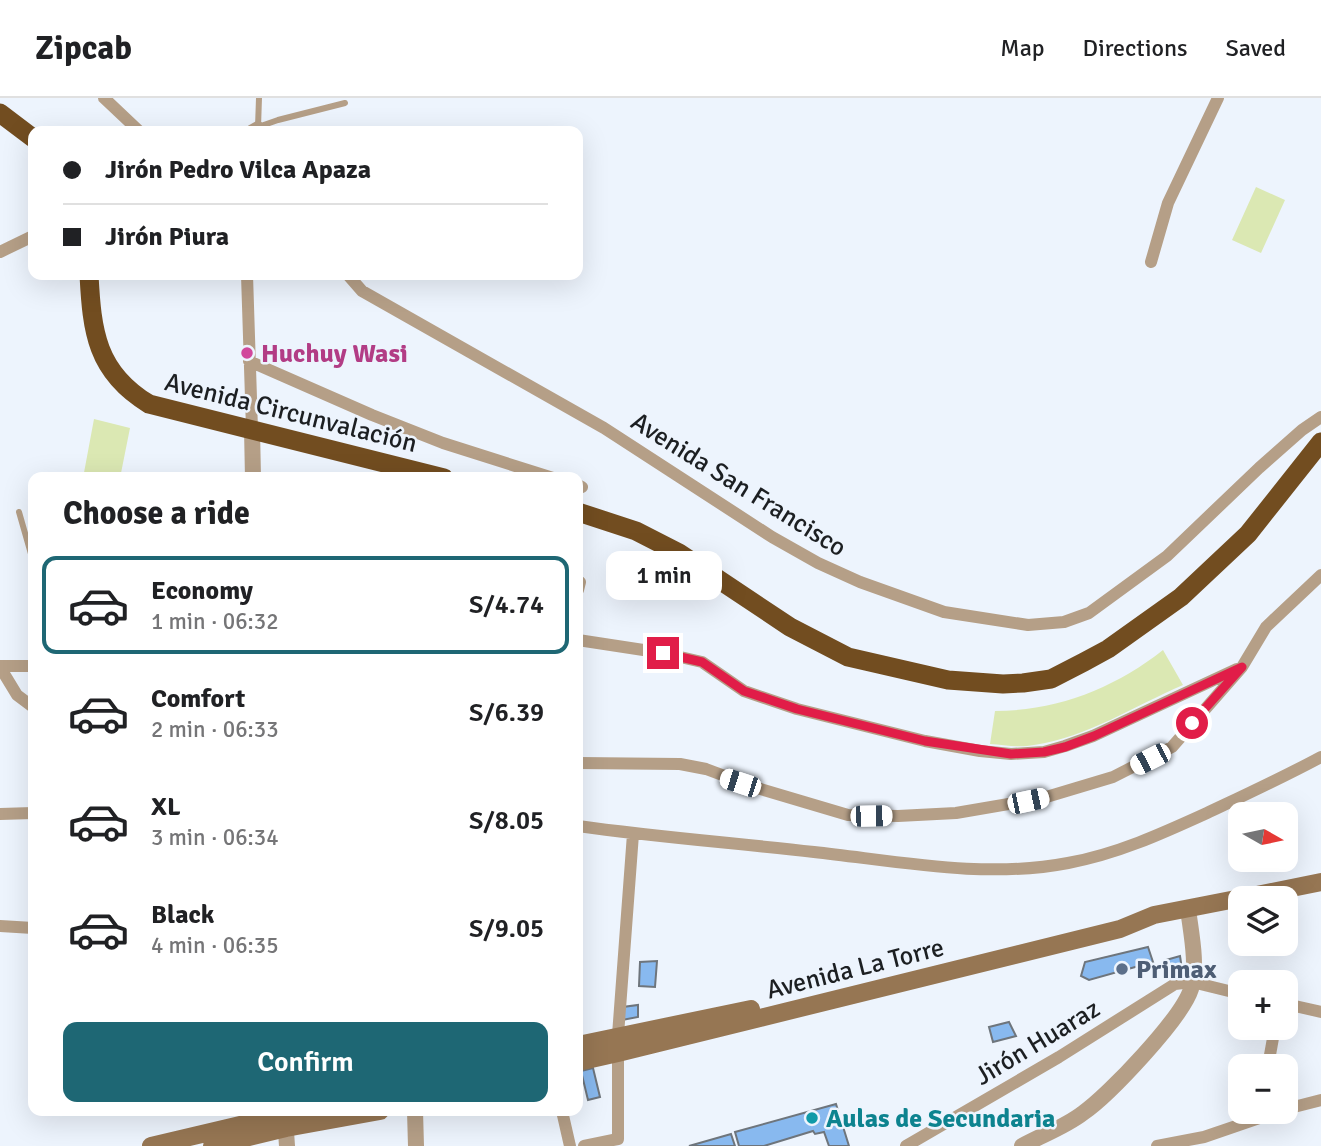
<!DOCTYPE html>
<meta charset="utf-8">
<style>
:root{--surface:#fff;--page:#f6f6f6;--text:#202124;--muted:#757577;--line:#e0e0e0;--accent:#1e6774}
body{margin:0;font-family:Signika,sans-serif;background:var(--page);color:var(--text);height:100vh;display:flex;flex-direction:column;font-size:26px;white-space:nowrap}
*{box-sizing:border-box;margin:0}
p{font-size:23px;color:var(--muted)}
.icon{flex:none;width:38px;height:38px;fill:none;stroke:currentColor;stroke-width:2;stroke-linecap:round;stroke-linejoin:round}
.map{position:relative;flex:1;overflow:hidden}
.side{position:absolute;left:28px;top:374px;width:555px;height:644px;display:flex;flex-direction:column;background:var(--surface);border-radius:14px;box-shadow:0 7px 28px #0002}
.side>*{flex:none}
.banner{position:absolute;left:28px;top:28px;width:555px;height:154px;border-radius:14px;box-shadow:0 7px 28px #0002;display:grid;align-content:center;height:154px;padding:0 35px;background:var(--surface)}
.needle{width:46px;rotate:99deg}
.buttons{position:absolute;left:1228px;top:704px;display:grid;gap:14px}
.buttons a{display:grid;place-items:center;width:70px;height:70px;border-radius:14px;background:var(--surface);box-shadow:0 7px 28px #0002;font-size:35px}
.end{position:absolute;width:32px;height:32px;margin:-16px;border:9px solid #e11d48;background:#fff;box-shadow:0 0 0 4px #fff}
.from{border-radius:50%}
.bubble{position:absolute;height:49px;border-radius:14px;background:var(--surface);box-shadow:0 7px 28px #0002;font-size:23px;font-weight:600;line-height:49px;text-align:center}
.car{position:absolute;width:21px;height:42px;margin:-21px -10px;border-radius:9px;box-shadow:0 0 5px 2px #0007;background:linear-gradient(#fff 24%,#345 0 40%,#fff 0 76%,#345 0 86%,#fff 0)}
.banner b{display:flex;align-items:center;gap:24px;height:66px;font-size:26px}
.banner b+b{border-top:2px solid var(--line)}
.banner i{width:18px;height:18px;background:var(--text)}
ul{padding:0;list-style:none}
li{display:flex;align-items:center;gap:21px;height:98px;margin:0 14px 10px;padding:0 21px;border:4px solid transparent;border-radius:14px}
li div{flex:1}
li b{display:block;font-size:26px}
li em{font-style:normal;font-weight:600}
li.current{border-color:var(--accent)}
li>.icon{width:63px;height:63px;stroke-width:1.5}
h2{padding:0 35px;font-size:32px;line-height:84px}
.button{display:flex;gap:14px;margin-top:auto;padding:14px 35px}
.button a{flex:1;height:80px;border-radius:14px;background:var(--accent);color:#fff;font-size:28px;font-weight:600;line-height:80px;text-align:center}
header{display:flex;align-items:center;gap:42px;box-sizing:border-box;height:98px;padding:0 35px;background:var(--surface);border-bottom:2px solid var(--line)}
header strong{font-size:33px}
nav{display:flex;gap:38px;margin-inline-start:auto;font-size:24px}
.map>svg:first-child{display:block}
</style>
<header>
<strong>Zipcab</strong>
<nav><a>Map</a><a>Directions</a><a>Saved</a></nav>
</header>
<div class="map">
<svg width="1321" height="1048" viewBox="0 0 1321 1048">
<rect width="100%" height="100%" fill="#edf4fd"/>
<path fill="#dbe8b3" d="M1256 89 1285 102 1261 155 1232 142Z
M94 321 130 330 120 380H83Z
M1163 552 1183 587C1134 608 1088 639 1034 647 1020 650 1004 647 990 646L995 613C1057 613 1115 590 1163 552Z"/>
<path fill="#88b9ef" stroke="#6e757c" stroke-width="2" d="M1148 849 1153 864 1089 882 1081 878 1085 864Z
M1180 858 1182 871 1168 879 1166 862Z
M657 863 655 889 639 888 640 864Z
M638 907V919L622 922 623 909Z
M1009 924 1016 938 993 944 989 929Z
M593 970 600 999 588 1002 581 973Z
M836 1006 849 1048H829L824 1034 815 1036 813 1033 764 1048H739L735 1034Z
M731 1036 735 1048H689Z"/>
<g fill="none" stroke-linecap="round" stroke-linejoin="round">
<path stroke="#b59f87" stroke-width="6" d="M259 0 258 29 278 22 345 5
M19 414 33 463"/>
<path stroke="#b59f87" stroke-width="12" d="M104 0 139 33
M251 33 258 29
M0 154 33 138
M1151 164 1168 105 1218 0
M247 177 252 331
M348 177 362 193 604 330 772 439 818 465 860 484 944 514 1028 527 1064 524 1089 515 1167 458 1259 370 1302 332 1321 319
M249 263 372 317 443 345 553 380
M578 387 582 389
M578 492 580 484
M578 542 663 555 702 564 744 593 797 611 925 643 980 653 1011 656 1044 654 1065 648 1093 638 1237 571
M0 568H33
M0 569 17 597 33 609
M578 665 680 666 706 671 757 690 848 717 898 718 956 715 1043 700 1113 679 1172 649 1242 569 1266 529 1321 477
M0 716 33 715
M578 728C656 739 735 745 814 754 897 763 985 781 1068 765 1117 756 1161 736 1207 715 1245 697 1284 679 1321 659
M0 828 33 830
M1286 906 1321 914
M1268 968 1275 929
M1286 1011 1321 1002
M562 1013 570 1048
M584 1048 618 1041V937L633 736
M906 1048 1059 959 1175 886 1192 884 1241 896
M1157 1048 1204 1039 1280 1013"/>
<path stroke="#b59f87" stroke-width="16" d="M252 331 253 380
M415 1013 416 1048
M285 1019 287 1048
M1022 1048C1042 1037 1065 1029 1083 1015 1109 997 1182 920 1191 891 1198 867 1191 835 1188 811"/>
<path stroke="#967653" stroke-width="18" d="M1242 800 1321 784
M578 947 751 911
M578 964 618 955 1120 831 1154 817 1241 800
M151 1048 300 1013
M212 1048 286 1030 380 1013"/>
<path stroke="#724d20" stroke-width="19" d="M0 15 33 40
M89 177C92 233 96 274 149 306L444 380
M578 414 636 433 679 455 790 529 848 559 948 582 1003 586 1023 585 1051 581 1084 564 1108 551 1181 499 1248 436 1321 344"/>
</g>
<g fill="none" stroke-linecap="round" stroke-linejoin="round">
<path stroke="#e11d48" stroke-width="9" d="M663 555 702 564 744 593 797 611 925 643 1011 656 1044 654 1065 649 1094 638 1242 569 1192 625"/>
</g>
<circle fill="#d1479c" stroke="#edf4fd" stroke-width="2.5" cx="247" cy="255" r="7"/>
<circle fill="#5c6f8a" stroke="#edf4fd" stroke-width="2.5" cx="1122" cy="871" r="7"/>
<circle fill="#0f9aa8" stroke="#edf4fd" stroke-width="2.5" cx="812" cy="1020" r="7"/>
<g text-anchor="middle" stroke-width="5" stroke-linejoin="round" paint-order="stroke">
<g font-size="26" font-weight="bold" fill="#b23c85" stroke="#edf4fd" text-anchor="start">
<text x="261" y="264">Huchuy Wasi</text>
</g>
<g font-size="26" fill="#1c1f22" stroke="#edf4fd">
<text transform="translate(291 314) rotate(14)" y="9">Avenida Circunvalación</text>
<text transform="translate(739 386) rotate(32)" y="9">Avenida San Francisco</text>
<text transform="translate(855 870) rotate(-14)" y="9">Avenida La Torre</text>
<text transform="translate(1037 944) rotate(-31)" y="9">Jirón Huaraz</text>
</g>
<g font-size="26" font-weight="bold" fill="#4e5e75" stroke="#edf4fd" text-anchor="start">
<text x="1136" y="880">Primax</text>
</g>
<g font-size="26" font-weight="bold" fill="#0d838f" stroke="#edf4fd" text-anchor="start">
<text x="826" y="1029">Aulas de Secundaria</text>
</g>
</g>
</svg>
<div class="buttons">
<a><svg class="needle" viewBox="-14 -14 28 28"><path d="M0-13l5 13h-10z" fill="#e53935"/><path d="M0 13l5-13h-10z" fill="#757577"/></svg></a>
<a><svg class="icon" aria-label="layers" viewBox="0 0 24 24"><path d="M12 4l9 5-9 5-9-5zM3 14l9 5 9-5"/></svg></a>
<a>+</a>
<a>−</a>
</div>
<i class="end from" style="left:1192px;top:625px"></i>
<i class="end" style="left:663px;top:555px"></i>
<div class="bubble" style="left:606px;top:453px;width:116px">1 min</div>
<i class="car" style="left:1150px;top:661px;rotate:243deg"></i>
<i class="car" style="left:740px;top:685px;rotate:288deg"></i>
<i class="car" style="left:1028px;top:703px;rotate:78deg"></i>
<i class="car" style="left:871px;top:718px;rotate:89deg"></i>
<div class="banner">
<b><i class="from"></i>Jirón Pedro Vilca Apaza</b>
<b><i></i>Jirón Piura</b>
</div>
<section class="side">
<h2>Choose a ride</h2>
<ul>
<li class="current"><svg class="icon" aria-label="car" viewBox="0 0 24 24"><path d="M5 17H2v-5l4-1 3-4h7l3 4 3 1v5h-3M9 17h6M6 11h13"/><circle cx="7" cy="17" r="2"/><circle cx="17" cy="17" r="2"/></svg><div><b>Economy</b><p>1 min · 06:32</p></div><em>S/4.74</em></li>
<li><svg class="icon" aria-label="car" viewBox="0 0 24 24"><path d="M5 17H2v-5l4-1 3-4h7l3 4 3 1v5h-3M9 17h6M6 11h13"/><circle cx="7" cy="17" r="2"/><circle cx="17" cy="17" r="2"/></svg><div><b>Comfort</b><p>2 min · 06:33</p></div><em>S/6.39</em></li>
<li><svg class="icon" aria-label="car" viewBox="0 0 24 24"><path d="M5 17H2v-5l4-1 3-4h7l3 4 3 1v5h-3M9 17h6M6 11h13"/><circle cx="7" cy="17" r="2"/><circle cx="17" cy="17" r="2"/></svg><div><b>XL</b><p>3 min · 06:34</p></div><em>S/8.05</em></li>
<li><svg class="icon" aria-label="car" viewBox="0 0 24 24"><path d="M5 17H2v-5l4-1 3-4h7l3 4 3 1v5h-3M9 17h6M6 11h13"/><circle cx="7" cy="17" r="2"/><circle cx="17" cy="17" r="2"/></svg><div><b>Black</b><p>4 min · 06:35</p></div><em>S/9.05</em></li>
</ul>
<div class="button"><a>Confirm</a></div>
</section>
</div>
